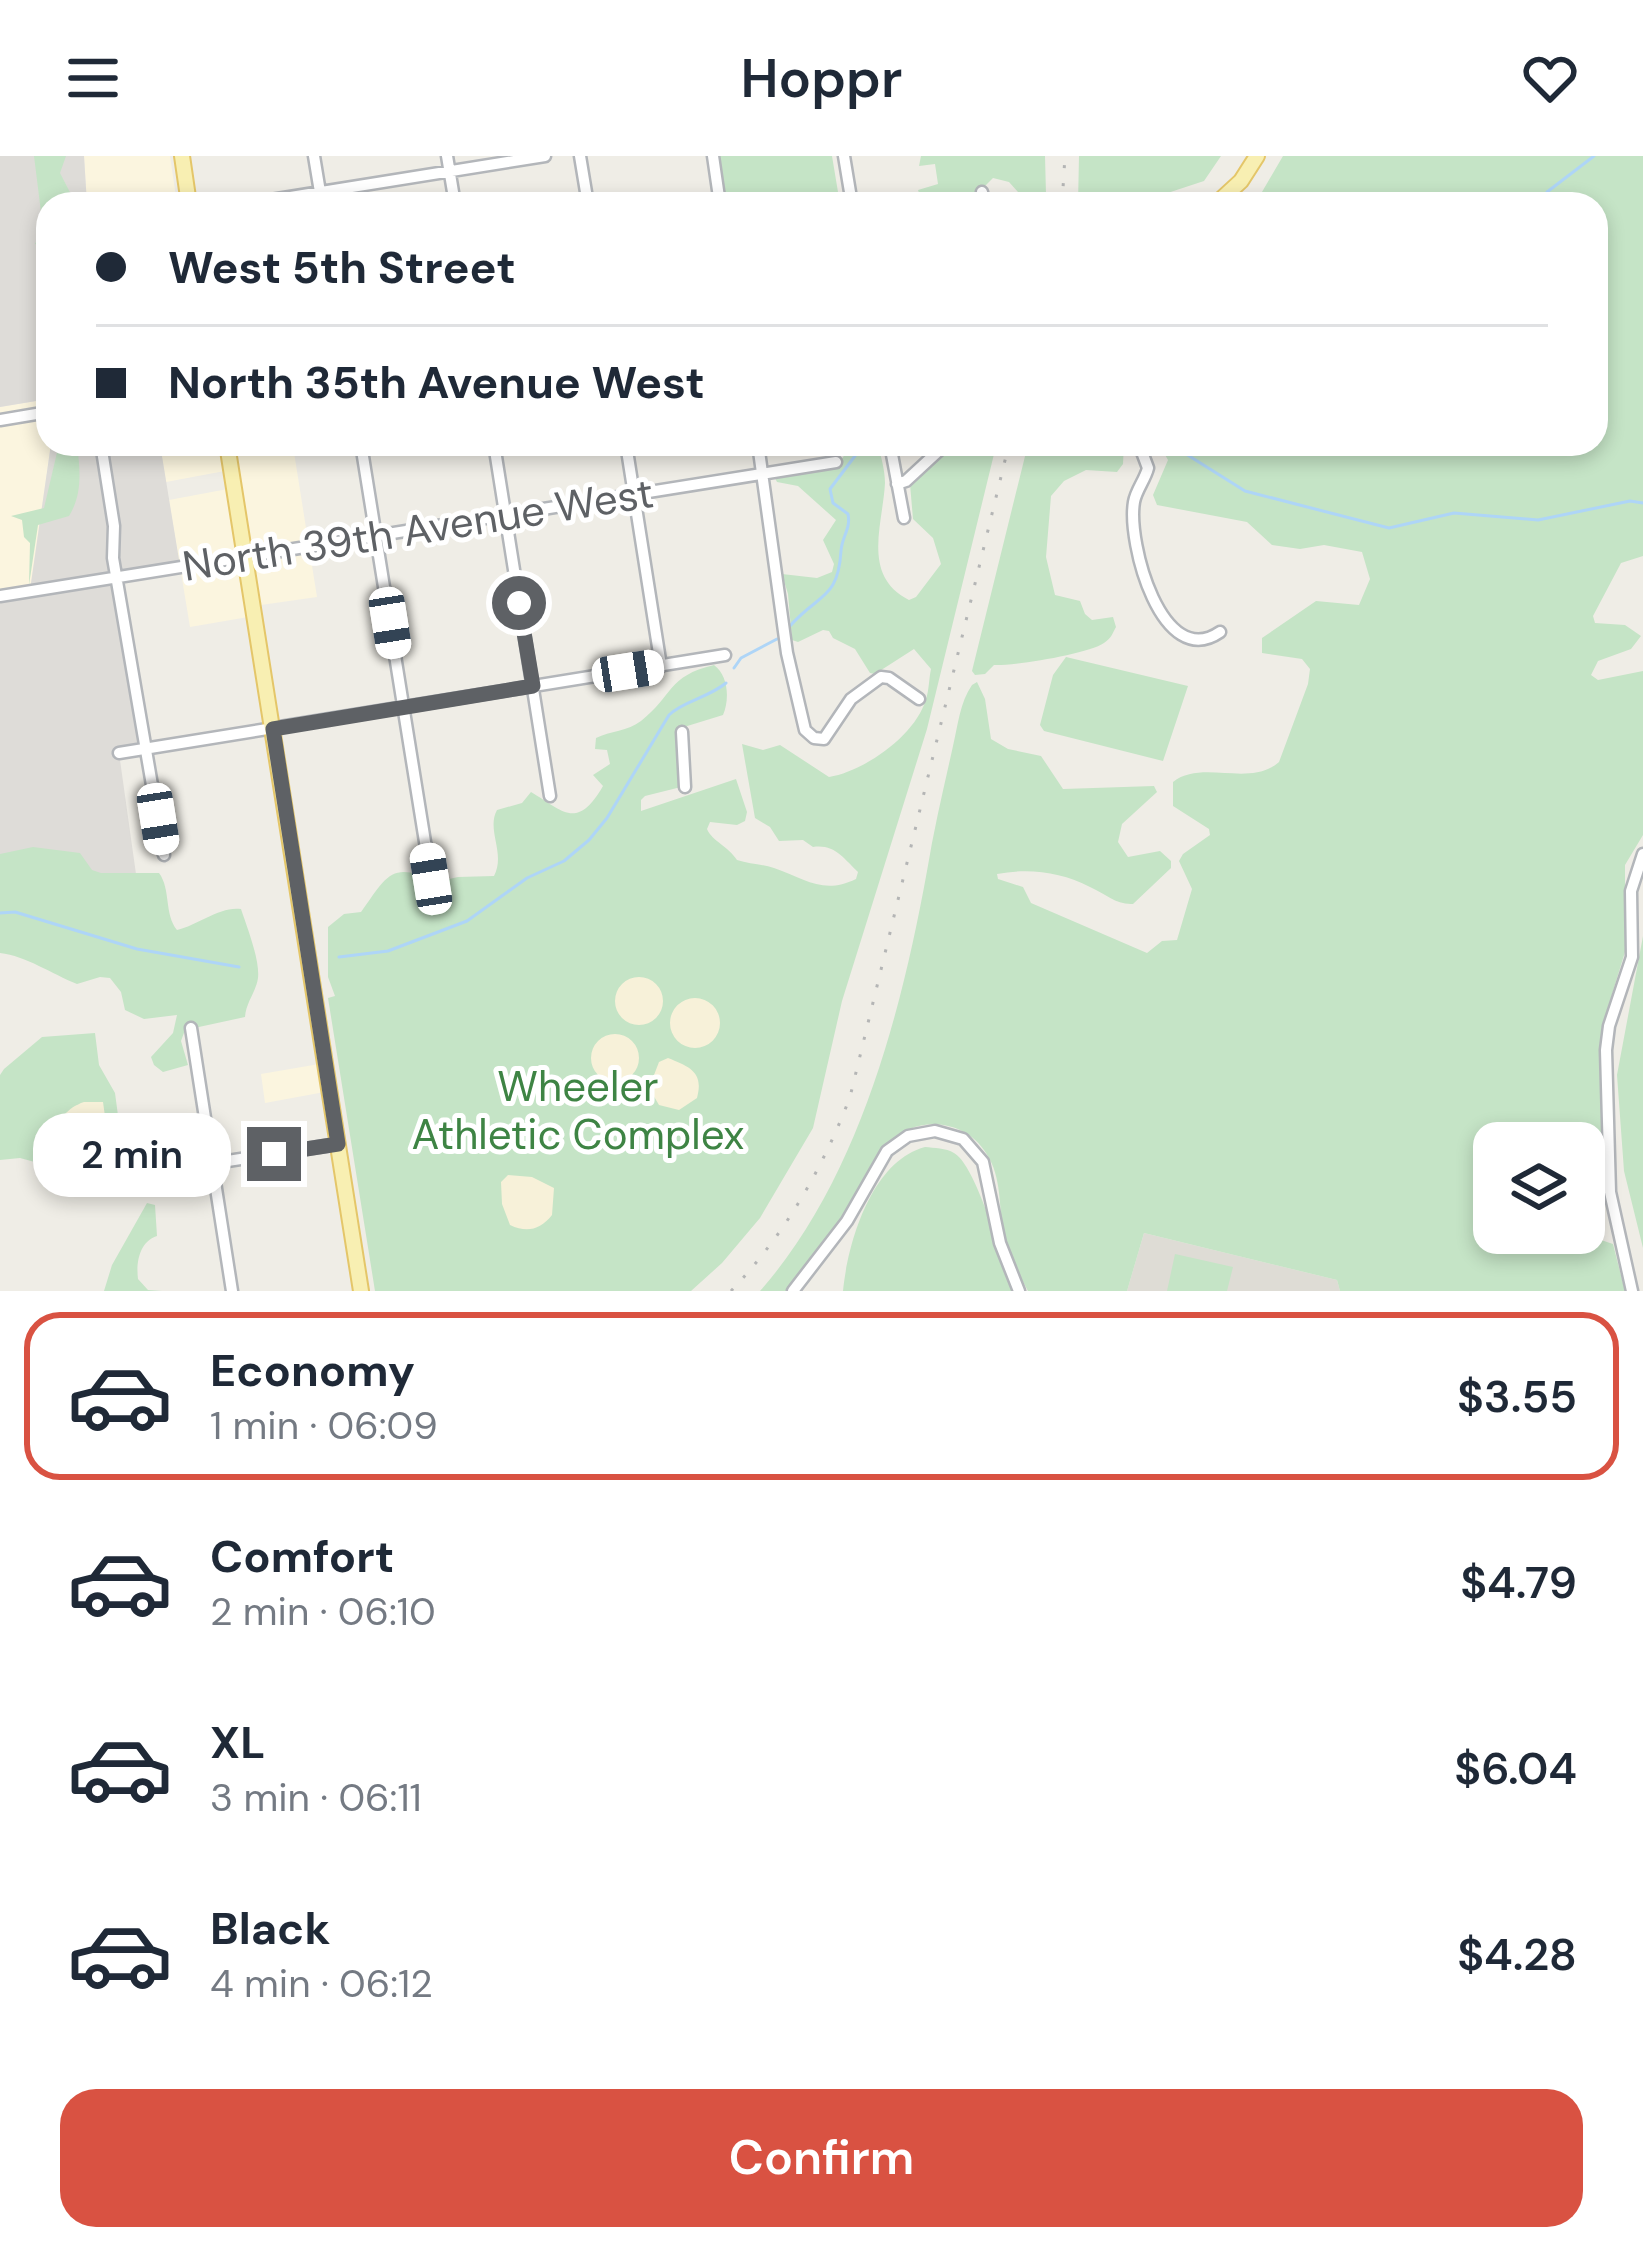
<!DOCTYPE html>
<meta charset="utf-8">
<style>
:root{--surface:#fff;--page:#f2f2f3;--text:#1f2937;--muted:#747a83;--line:#e0e1e3;--accent:#d95242}
body{margin:0;font-family:"DM Sans",sans-serif;background:var(--page);color:var(--text);height:100vh;display:flex;flex-direction:column;font-size:45px;white-space:nowrap}
*{box-sizing:border-box;margin:0}
p{font-size:39px;color:var(--muted)}
.icon{flex:none;width:66px;height:66px;fill:none;stroke:currentColor;stroke-width:2;stroke-linecap:round;stroke-linejoin:round}
.map{position:relative;height:1135px;overflow:hidden}
.side{display:flex;flex-direction:column;background:var(--surface);flex:1}
.side>*{flex:none}
.guide{position:absolute;left:36px;top:36px;width:1572px;height:264px;border-radius:36px;box-shadow:0 6px 18px #0003;display:grid;align-content:center;height:264px;padding:0 60px;background:var(--surface)}
.controls{position:absolute;left:1473px;top:966px;display:grid;gap:24px}
.controls a{display:grid;place-items:center;width:132px;height:132px;border-radius:24px;background:var(--surface);box-shadow:0 6px 18px #0003;font-size:60px}
.end{position:absolute;width:54px;height:54px;margin:-27px;border:15px solid #5e6165;background:#fff;box-shadow:0 0 0 6px #fff}
.from{border-radius:50%}
.bubble{position:absolute;height:84px;border-radius:36px;background:var(--surface);box-shadow:0 6px 18px #0003;font-size:39px;font-weight:600;line-height:84px;text-align:center}
.car{position:absolute;width:36px;height:72px;margin:-36px -18px;border-radius:15px;box-shadow:0 0 9px 3px #0007;background:linear-gradient(#fff 24%,#345 0 40%,#fff 0 76%,#345 0 86%,#fff 0)}
.guide b{display:flex;align-items:center;gap:42px;height:114px;font-size:45px}
.guide b+b{border-top:3px solid var(--line)}
.guide i{width:30px;height:30px;background:var(--text)}
ul{padding:21px 0 0;list-style:none}
li{display:flex;align-items:center;gap:36px;height:168px;margin:0 24px 18px;padding:0 36px;border:6px solid transparent;border-radius:36px}
li div{flex:1}
li b{display:block;font-size:45px}
li em{font-style:normal;font-weight:600}
li.on{border-color:var(--accent)}
li>.icon{width:108px;height:108px;stroke-width:1.5}
.button{display:flex;gap:24px;margin-top:auto;padding:24px 60px}
.button a{flex:1;height:138px;border-radius:36px;background:var(--accent);color:#fff;font-size:48px;font-weight:600;line-height:138px;text-align:center}
header{display:flex;justify-content:space-between;align-items:center;height:156px;padding:0 60px;background:var(--surface);font-size:54px;font-weight:600}
.map>svg:first-child{display:block}
</style>
<header><svg class="icon" aria-label="menu" viewBox="0 0 24 24"><path d="M4 6h16M4 12h16M4 18h16"/></svg>Hoppr<svg class="icon" aria-label="heart" viewBox="0 0 24 24"><path d="M12 20l-8-8c-3-5 5-10 8-4 3-6 11-1 8 4z"/></svg></header>
<div class="map">
<svg width="1643" height="1135" viewBox="0 0 1643 1135">
<rect width="100%" height="100%" fill="#efede6"/>
<path fill="#fbf5df" d="M84 0H170L177 48H87Z
M48 243V288H51L30 435 0 440V251Z
M227 288 230 300 293 290 317 441 254 450V460L190 471 169 344 233 332 230 314 166 326 160 289Z
M325 907 330 935 265 947 261 918Z"/>
<path fill="#dedcd8" d="M0 0H84L87 48H48V243L0 251Z
M51 288H160L180 410 118 421 147 593 119 597 136 718 137 793 0 756V440L30 434Z"/>
<path fill="#dedcd5" d="M1144 1077 1337 1124 1340 1135H1127Z"/>
<path fill="#c5e4c6" fill-rule="evenodd" d="M34 0H66L60 17 76 48H48V87L44 90 35 88 43 72Z
M719 0H832L840 48H727Z
M921 0H1045L1046 38 1038 45H1026L1009 26 993 22 972 43 923 48 918 34 938 28 935 8 919 10Z
M1079 0H1221L1204 25 1134 48H1078Z
M1283 0H1643V400L1621 407 1593 460 1595 467 1625 469 1641 480 1631 493 1598 505 1591 519 1598 524 1643 515V679L1625 709V796L1602 871 1599 895 1604 997 1590 1008 1591 1045 1598 1083 1613 1088 1625 1135H1340L1337 1124 1144 1077 1127 1135H1028C1019 1118 1010 1102 1005 1084 998 1057 1003 1027 989 1002 969 963 917 957 887 988 869 1005 862 1032 849 1052 831 1082 809 1108 788 1135H760C858 1024 901 858 927 715 934 672 944 631 953 590 958 569 960 546 972 529L977 526 985 543 991 583 1008 593 1041 600 1063 633 1154 630 1157 636 1122 668 1118 686 1128 701 1160 695 1171 705V712L1133 748C1116 749 1106 738 1090 731 1061 716 1029 712 997 718L998 723 1023 731 1031 747 1147 797 1162 785 1177 784 1192 733 1179 705 1183 698 1210 679 1209 673 1173 650V626C1202 603 1250 632 1279 606L1308 528 1310 513 1302 503 1262 497V482L1316 445 1359 449 1370 423 1362 396 1324 389 1300 393 1272 389 1247 366 1157 349 1153 339 1168 304 1159 288H1596V48H1255ZM1494 987H1584V1077H1494Z
M59 288H77C80 313 83 338 69 360L38 369 29 429 30 387 24 381 22 364 11 360 44 352Z
M852 288H878C881 301 885 314 885 327 883 368 861 420 909 444L916 441 941 408 933 382 913 363 910 328C941 299 949 280 995 294L927 573 842 845 813 972 760 1062 722 1107 691 1135H375L328 842 335 840 328 821V771L344 758 361 756C387 720 391 704 436 726L458 721 494 720C506 697 486 674 497 654L522 647 531 636C563 655 577 675 603 630L593 619 610 608 607 594 595 593 596 582C610 575 628 575 641 565 673 540 667 520 714 509 728 519 730 543 723 559L684 571 681 631 645 640 641 644V655L736 623 747 656 745 665 737 669 710 666 707 673C712 685 728 690 737 704 749 708 762 708 774 712 806 723 823 739 856 723L858 716C843 702 835 688 813 691L803 684 779 685 770 671 755 662 742 588 763 594 780 589 829 621C865 615 916 579 926 543 929 535 929 522 931 513L914 493 875 518 870 517 855 493 833 482 829 475 823 474 798 486 792 484 788 438 782 418 817 422 832 416 834 408 823 384 836 364 798 330 777 326 775 322 839 307Z
M1028 288H1124L1123 308 1117 316 1086 314 1064 325 1051 340 1046 401 1055 439 1080 445 1085 458 1092 464 1113 461 1116 471C1111 480 1112 481 1104 487 1088 498 1014 510 994 509L985 518 975 519 972 515Z
M1066 501 1188 530 1163 605 1044 575 1040 569 1053 519Z
M33 691 80 697 92 714 101 717H159C171 733 164 758 177 774 198 769 220 750 241 753 247 771 260 804 258 822 256 836 246 846 245 861L185 874 181 885 188 909 163 916 154 909 151 901 173 877 177 859 144 863 125 854 121 836 110 822 100 821 77 828C52 818 26 800 0 797V698Z
M1643 780V1092L1624 1015 1617 919Z
M95 877 99 909 115 937 123 997 116 1007 53 1011 20 1002 0 1004V919L4 913 42 881Z
M925 991C934 992 946 992 954 997 977 1010 1002 1105 1014 1135H843C848 1085 872 1005 925 991Z
M147 1047 155 1049 157 1080C139 1086 136 1107 138 1123L148 1134 162 1135H104L112 1109Z
M1175 1098 1233 1111 1227 1135H1167Z"/>
<path fill="#f7f1d9" d="M615 845a24 24 0 1 1 48 0a24 24 0 1 1-48 0Z
M670 867a25 25 0 1 1 50 0a25 25 0 1 1-50 0Z
M591 902a24 24 0 1 1 48 0a24 24 0 1 1-48 0Z
M668 902C690 911 704 916 697 942L679 954 659 949 649 932 659 906Z
M84 946H103L109 989 114 993 110 998 103 995 64 998C49 977 60 954 84 946Z
M508 1019 532 1021 554 1032 552 1059C540 1074 527 1077 510 1069L502 1048 501 1026Z"/>
<g fill="none" stroke-linecap="round" stroke-linejoin="round">
<path stroke="#aed5f7" stroke-width="3" d="M1539 48 1547 36 1594 0
M1099 288 1121 298 1134 296
M1170 288 1245 335 1389 372 1454 357 1538 364 1630 345 1643 347
M790 470C819 437 838 444 841 395 842 380 851 373 848 358L833 347 830 333 864 288
M734 512 741 502 777 483
M0 757 15 756 137 793 239 811
M339 801 388 795 467 765 527 722 564 705 589 684 607 662 669 559C683 545 708 542 726 527"/>
<defs>
<path id="minor" d="M314 0 322 48
M447 0 455 48
M580 0 588 48
M713 0 720 48
M844 0 852 48
M982 36 984 48
M246 48 545 0
M0 264 48 256
M101 288 114 370 113 402 164 699
M361 288 431 723
M494 288 550 640
M626 288 661 510
M758 288 787 497 805 574 814 582 824 583 851 543 881 521 889 522 919 543
M890 288 904 362
M991 288 997 291
M1139 288 1148 312C1145 324 1136 334 1134 346 1127 387 1162 516 1220 476
M897 328 906 325 946 288
M0 440 836 306
M682 576 685 631
M119 597 725 499
M191 872 232 1135
M163 1015 338 988
M793 1135 847 1065 887 995 908 980 935 975 963 983 983 1006 1000 1087 1019 1135
M1632 1135 1610 1036 1606 894 1609 870 1632 801 1631 735 1643 698"/>
<path id="major" d="M182 0 189 48
M1216 48 1241 25 1257 0
M227 288 361 1135"/>
</defs>
<use href="#minor" stroke="#b3b6ba" stroke-width="15"/>
<use href="#major" stroke="#e4c669" stroke-width="18"/>
<use href="#minor" stroke="#fff" stroke-width="10"/>
<use href="#major" stroke="#f8efb2" stroke-width="14"/>
<path stroke="#b4b5b5" stroke-width="3" stroke-dasharray="3 15" stroke-linecap="butt" d="M1062 48 1065 0
M731 1135C785 1078 822 1014 850 941L1009 288"/>
</g>
<g fill="none" stroke-linecap="round" stroke-linejoin="round">
<path stroke="#5e6165" stroke-width="15" d="M274 998 338 988 273 573 533 530 519 447"/>
</g>
<g text-anchor="middle" stroke-width="10" stroke-linejoin="round" paint-order="stroke">
<g font-size="42" fill="#5e6165" stroke="#fff">
<text transform="translate(418 373) rotate(-9)" y="15">North 39th Avenue West</text>
</g>
<g font-size="42" fill="#3e8444" stroke="#fff">
<text x="578" y="945">Wheeler<tspan x="578" dy="48">Athletic Complex</tspan></text>
</g>
</g>
</svg>
<div class="controls">
<a><svg class="icon" aria-label="layers" viewBox="0 0 24 24"><path d="M12 4l9 5-9 5-9-5zM3 14l9 5 9-5"/></svg></a>
</div>
<i class="end from" style="left:519px;top:447px"></i>
<i class="end" style="left:274px;top:998px"></i>
<div class="bubble" style="left:33px;top:957px;width:198px">2 min</div>
<i class="car" style="left:390px;top:467px;rotate:171deg"></i>
<i class="car" style="left:628px;top:515px;rotate:81deg"></i>
<i class="car" style="left:158px;top:663px;rotate:171deg"></i>
<i class="car" style="left:431px;top:723px;rotate:351deg"></i>
<div class="guide">
<b><i class="from"></i>West 5th Street</b>
<b><i></i>North 35th Avenue West</b>
</div>
</div>
<section class="side">
<ul>
<li class="on"><svg class="icon" aria-label="car" viewBox="0 0 24 24"><path d="M5 17H2v-5l4-1 3-4h7l3 4 3 1v5h-3M9 17h6M6 11h13"/><circle cx="7" cy="17" r="2"/><circle cx="17" cy="17" r="2"/></svg><div><b>Economy</b><p>1 min · 06:09</p></div><em>$3.55</em></li>
<li><svg class="icon" aria-label="car" viewBox="0 0 24 24"><path d="M5 17H2v-5l4-1 3-4h7l3 4 3 1v5h-3M9 17h6M6 11h13"/><circle cx="7" cy="17" r="2"/><circle cx="17" cy="17" r="2"/></svg><div><b>Comfort</b><p>2 min · 06:10</p></div><em>$4.79</em></li>
<li><svg class="icon" aria-label="car" viewBox="0 0 24 24"><path d="M5 17H2v-5l4-1 3-4h7l3 4 3 1v5h-3M9 17h6M6 11h13"/><circle cx="7" cy="17" r="2"/><circle cx="17" cy="17" r="2"/></svg><div><b>XL</b><p>3 min · 06:11</p></div><em>$6.04</em></li>
<li><svg class="icon" aria-label="car" viewBox="0 0 24 24"><path d="M5 17H2v-5l4-1 3-4h7l3 4 3 1v5h-3M9 17h6M6 11h13"/><circle cx="7" cy="17" r="2"/><circle cx="17" cy="17" r="2"/></svg><div><b>Black</b><p>4 min · 06:12</p></div><em>$4.28</em></li>
</ul>
<div class="button"><a>Confirm</a></div>
</section>
